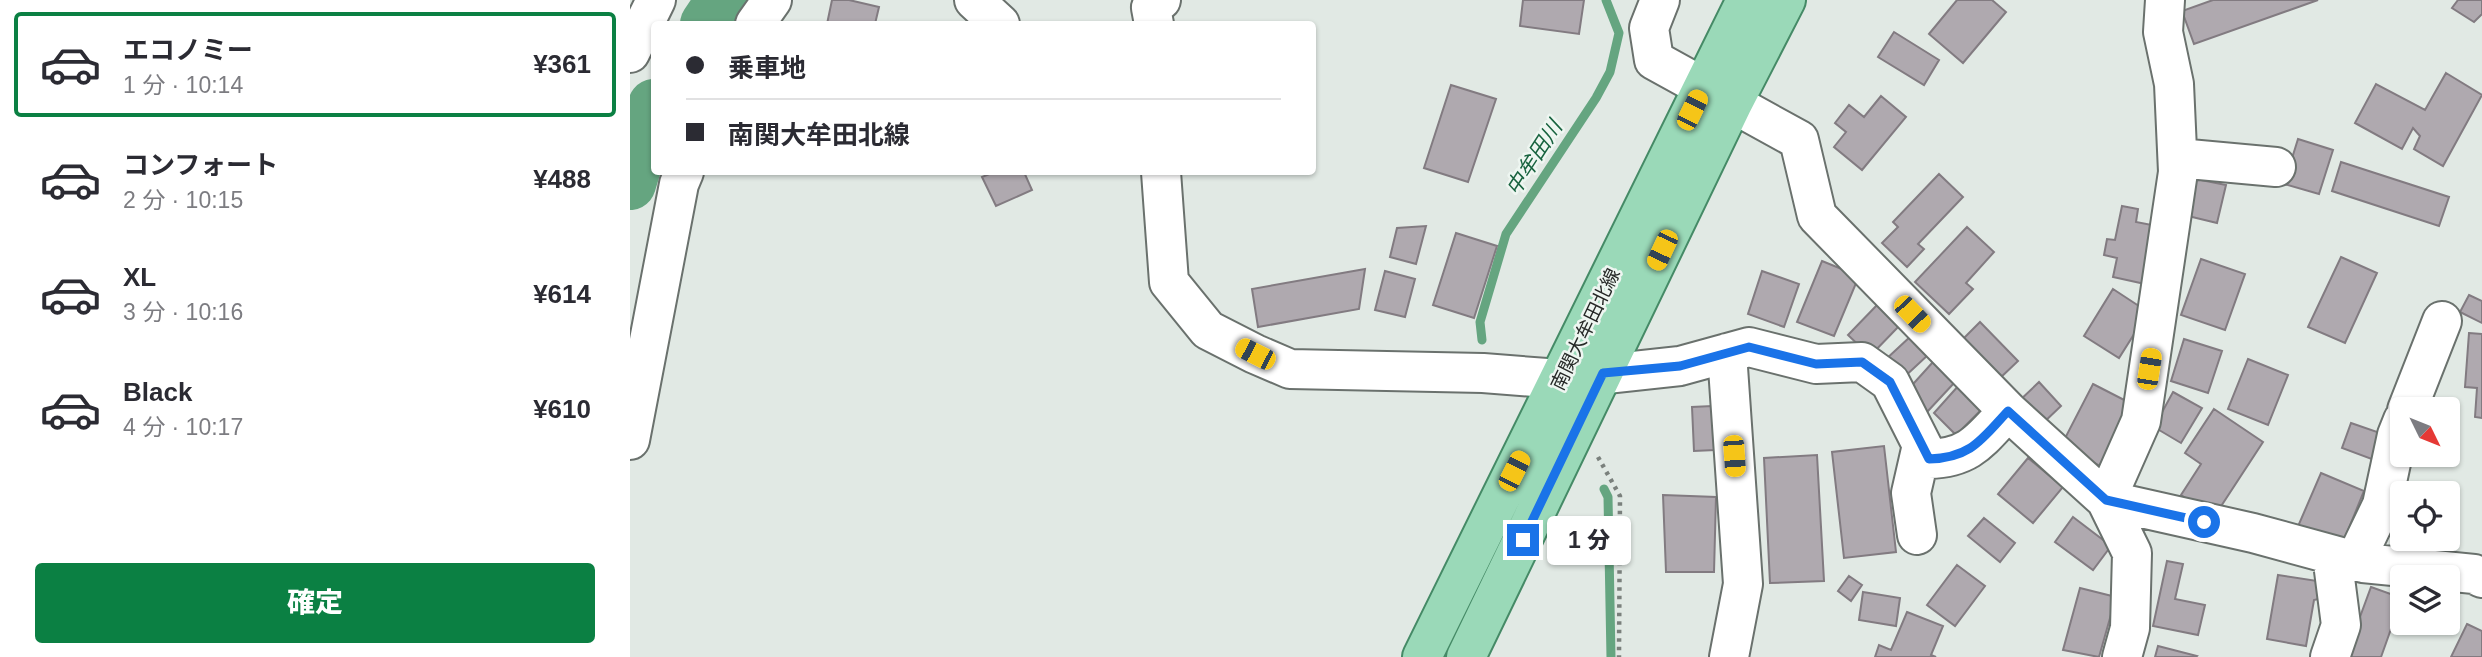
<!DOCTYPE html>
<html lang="ja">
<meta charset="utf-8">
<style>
:root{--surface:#fff;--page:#f2f2f3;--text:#2b2b33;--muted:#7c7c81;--line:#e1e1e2;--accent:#0b8043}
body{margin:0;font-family:Helvetica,"Noto Sans JP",sans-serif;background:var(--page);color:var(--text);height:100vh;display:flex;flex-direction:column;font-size:26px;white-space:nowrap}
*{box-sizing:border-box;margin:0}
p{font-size:23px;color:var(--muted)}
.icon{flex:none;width:38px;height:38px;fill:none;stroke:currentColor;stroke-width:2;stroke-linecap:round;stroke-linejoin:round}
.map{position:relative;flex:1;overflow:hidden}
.sheet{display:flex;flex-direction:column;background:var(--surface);width:630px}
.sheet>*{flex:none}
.hud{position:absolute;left:21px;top:21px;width:665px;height:154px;border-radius:7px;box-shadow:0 2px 5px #0004;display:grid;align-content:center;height:154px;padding:0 35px;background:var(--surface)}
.needle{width:46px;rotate:133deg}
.tools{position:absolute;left:1760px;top:397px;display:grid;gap:14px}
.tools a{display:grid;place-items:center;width:70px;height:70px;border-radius:7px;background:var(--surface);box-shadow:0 2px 5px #0004;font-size:35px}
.end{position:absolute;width:32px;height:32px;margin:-16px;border:9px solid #1a73e8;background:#fff;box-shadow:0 0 0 4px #fff}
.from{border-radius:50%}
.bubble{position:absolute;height:49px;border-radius:7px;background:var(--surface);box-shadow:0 2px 5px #0004;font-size:23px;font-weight:800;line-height:49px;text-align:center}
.car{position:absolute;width:21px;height:42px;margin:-21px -10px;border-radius:9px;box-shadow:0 0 5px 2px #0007;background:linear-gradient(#f5c518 24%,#345 0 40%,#f5c518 0 76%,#345 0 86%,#f5c518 0)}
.hud b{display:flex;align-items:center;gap:24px;height:66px;font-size:26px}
.hud b+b{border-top:2px solid var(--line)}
.hud i{width:18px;height:18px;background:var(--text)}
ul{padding:12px 0 0;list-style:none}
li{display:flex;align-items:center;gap:21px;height:105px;margin:0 14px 10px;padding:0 21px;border:4px solid transparent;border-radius:7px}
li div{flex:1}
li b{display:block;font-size:26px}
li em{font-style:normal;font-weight:800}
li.current{border-color:var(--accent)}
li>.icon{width:63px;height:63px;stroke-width:1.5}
.cta{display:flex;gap:14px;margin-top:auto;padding:14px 35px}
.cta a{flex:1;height:80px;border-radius:7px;background:var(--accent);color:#fff;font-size:28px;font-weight:800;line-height:80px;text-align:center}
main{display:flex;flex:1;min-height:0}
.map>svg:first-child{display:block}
</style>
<main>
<section class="sheet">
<ul>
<li class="current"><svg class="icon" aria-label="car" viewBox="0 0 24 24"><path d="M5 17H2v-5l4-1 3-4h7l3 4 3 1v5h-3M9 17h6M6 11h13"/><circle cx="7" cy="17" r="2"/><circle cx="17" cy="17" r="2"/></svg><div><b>エコノミー</b><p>1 分 · 10:14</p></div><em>¥361</em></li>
<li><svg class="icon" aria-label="car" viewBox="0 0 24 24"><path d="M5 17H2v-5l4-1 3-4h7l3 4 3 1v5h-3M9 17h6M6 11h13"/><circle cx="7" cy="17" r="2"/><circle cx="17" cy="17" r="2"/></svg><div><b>コンフォート</b><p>2 分 · 10:15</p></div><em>¥488</em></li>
<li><svg class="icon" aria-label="car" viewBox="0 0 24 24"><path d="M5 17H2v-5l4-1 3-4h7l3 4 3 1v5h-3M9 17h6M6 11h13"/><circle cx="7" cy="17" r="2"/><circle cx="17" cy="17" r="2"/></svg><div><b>XL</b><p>3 分 · 10:16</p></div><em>¥614</em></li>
<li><svg class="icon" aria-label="car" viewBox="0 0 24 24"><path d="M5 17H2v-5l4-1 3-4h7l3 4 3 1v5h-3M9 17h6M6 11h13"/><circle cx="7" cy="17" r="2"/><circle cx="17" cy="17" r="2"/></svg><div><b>Black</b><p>4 分 · 10:17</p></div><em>¥610</em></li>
</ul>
<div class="cta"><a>確定</a></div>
</section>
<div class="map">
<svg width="1852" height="657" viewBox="0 0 1852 657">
<rect width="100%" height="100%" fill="#e1e9e4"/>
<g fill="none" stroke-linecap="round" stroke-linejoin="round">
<path stroke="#65a580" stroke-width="9" d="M852 340 850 322 876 234 966 98 980 72 989 33 976 0
M974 489 978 497 981 657"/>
<path stroke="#65a580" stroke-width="52" d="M76 24 92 0
M0 184 24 105"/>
</g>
<path fill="#afa9af" stroke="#827b81" stroke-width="2" d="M202 0H219L249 7 245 24H197Z
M893 0H954L949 34 890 26Z
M1327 0H1362L1376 12 1333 63 1299 34Z
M1583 0H1688L1564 44 1552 11Z
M1828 0H1852V14L1844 22 1822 8Z
M1264 32 1309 60 1294 85 1248 57Z
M1816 73 1852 95 1813 166 1784 149 1790 136 1783 128 1772 149 1725 123 1746 84 1795 110Z
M821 85 866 99 838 182 794 168Z
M1251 96 1276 117 1232 170 1204 147 1216 132 1205 123 1219 105 1234 117Z
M1668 139 1703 150 1689 194 1654 184Z
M1711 162 1819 197 1809 226 1702 191Z
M364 172H394L402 190 366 206 352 177Z
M1309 174 1333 197 1288 244 1294 249 1277 267 1252 243 1268 227 1263 222Z
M1566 179 1596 185 1587 223 1558 216Z
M1492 206 1508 209 1506 222 1527 226 1515 284 1483 277 1487 258 1474 255 1477 239 1485 240Z
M796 226 786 264 760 257 767 228Z
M1337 227 1364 252 1336 283 1343 289 1319 314 1285 282Z
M826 233 867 246 844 318 803 305Z
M1711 257 1747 273 1715 343 1678 327Z
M1571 259 1615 274 1595 330 1551 315Z
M1192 261 1229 276 1204 336 1167 322Z
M735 269 729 309 628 327 622 289Z
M755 271 785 279 775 317 745 310Z
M1132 271 1169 284 1154 327 1118 314Z
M1483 289 1518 312 1489 358 1454 336Z
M1839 295 1852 301V323L1830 312Z
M1249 303 1271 324 1240 356 1218 335Z
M1350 322 1388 361 1368 380 1330 342Z
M1839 333 1852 334V418L1845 417 1847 388 1835 387Z
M1281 336 1299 354 1272 379 1254 361Z
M1554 339 1592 351 1578 393 1541 381Z
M1618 359 1658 375 1638 425 1598 409Z
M1303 362 1325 382 1297 412 1275 393Z
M1409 382 1431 406 1411 425 1388 402Z
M1330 384 1355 406 1326 435 1304 413Z
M1463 384 1504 405 1472 467 1431 446Z
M1543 392 1572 408 1551 443 1524 427Z
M1082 406 1085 450 1064 451 1062 407Z
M1584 409 1633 442 1584 517 1551 495 1571 464 1555 453Z
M1721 423 1756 435 1747 461 1712 448Z
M1254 446 1266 552 1214 558 1202 452Z
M1187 455 1194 581 1140 583 1134 458Z
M1398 458 1433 487 1403 523 1368 494Z
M1691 473 1734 491 1710 550 1666 531Z
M1033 495 1086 497 1084 572H1036Z
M1443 517 1481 546 1463 570 1425 542Z
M1354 518 1385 543 1370 562 1338 536Z
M1537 561 1553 564 1545 599 1575 605 1568 635 1523 626Z
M1327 565 1355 586 1325 626 1297 605Z
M1648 575 1694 582 1692 598 1684 600 1676 646 1637 639Z
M1219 576 1232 585 1221 601 1208 591Z
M1741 587 1772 598 1751 657H1721L1716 655Z
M1450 588 1486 597 1469 657 1433 650Z
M1233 592 1270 598 1266 626 1229 620Z
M1277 612 1313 626 1301 655 1306 657H1245L1249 645 1261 650Z
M1837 624 1852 631V657H1821Z
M1528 646 1567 656 1566 657H1525Z"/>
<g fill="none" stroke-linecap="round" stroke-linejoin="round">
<defs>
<path id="minor" d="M344 0 370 24
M1030 0 1019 28 1024 60 1169 140 1187 216 1378 411 1476 500 1502 553 1500 628 1492 657
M125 24 142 0
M524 24 521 8 531 0
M0 53 26 0
M1548 158 1646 167
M531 172 539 282 578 330 625 354 660 369 853 373 930 379 1050 366 1119 347 1186 364 1232 362 1260 382 1299 459C1341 458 1351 439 1378 411
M1097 353 1113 584 1099 657
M1777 410 1812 321
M0 440 49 184 54 172
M1476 500 1511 421 1548 172 1544 84 1533 32 1535 0
M1476 500 1623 533 1733 563 1844 574 1852 578
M1287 535 1281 493 1292 445
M1725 561 1752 505 1767 435 1773 420
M1700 657 1711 625 1702 555"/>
<path id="major" d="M792 657 1116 0
M836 657 1103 103 1156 0"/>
</defs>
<use href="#minor" stroke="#6a716d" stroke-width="42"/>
<use href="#major" stroke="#458a66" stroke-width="42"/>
<path stroke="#7a807c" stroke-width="4.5" stroke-dasharray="3.5 5" stroke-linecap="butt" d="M968 457 990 496 989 657"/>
<use href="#minor" stroke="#fff" stroke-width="38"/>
<use href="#major" stroke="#9ad9b8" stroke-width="38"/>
</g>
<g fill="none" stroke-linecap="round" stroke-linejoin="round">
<path stroke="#1a73e8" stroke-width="9" d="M893 540 973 373 1050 366 1119 347 1186 364 1232 362 1260 382 1299 459C1341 458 1352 439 1378 411L1476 500 1574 522"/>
</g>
<g text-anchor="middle" stroke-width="5" stroke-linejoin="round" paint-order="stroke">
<g font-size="19" fill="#262927" stroke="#eef6f1">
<text transform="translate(955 329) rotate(-64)" y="7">南関大牟田北線</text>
</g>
<g font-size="21" font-style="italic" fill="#18633f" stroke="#eef6f1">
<text transform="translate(904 158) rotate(-57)" y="7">中牟田川</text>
</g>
</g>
</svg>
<div class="tools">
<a><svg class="needle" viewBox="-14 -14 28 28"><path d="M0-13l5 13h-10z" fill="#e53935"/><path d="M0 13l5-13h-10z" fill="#7c7c81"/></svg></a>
<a><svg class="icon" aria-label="locate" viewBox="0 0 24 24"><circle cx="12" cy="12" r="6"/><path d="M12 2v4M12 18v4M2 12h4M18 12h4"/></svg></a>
<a><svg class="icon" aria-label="layers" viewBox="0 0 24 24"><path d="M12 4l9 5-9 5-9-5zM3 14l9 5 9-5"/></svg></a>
</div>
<i class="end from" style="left:1574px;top:522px"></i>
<i class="end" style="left:893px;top:540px"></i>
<div class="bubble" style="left:917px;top:516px;width:84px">1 分</div>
<i class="car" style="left:1062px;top:110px;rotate:26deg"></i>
<i class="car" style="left:1032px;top:250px;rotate:205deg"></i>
<i class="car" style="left:1282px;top:314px;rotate:136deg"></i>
<i class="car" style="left:625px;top:354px;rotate:297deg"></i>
<i class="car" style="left:1519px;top:369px;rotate:9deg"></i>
<i class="car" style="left:1104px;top:456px;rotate:176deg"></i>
<i class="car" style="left:884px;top:471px;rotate:27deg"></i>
<div class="hud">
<b><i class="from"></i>乗車地</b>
<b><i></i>南関大牟田北線</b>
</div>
</div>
</main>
